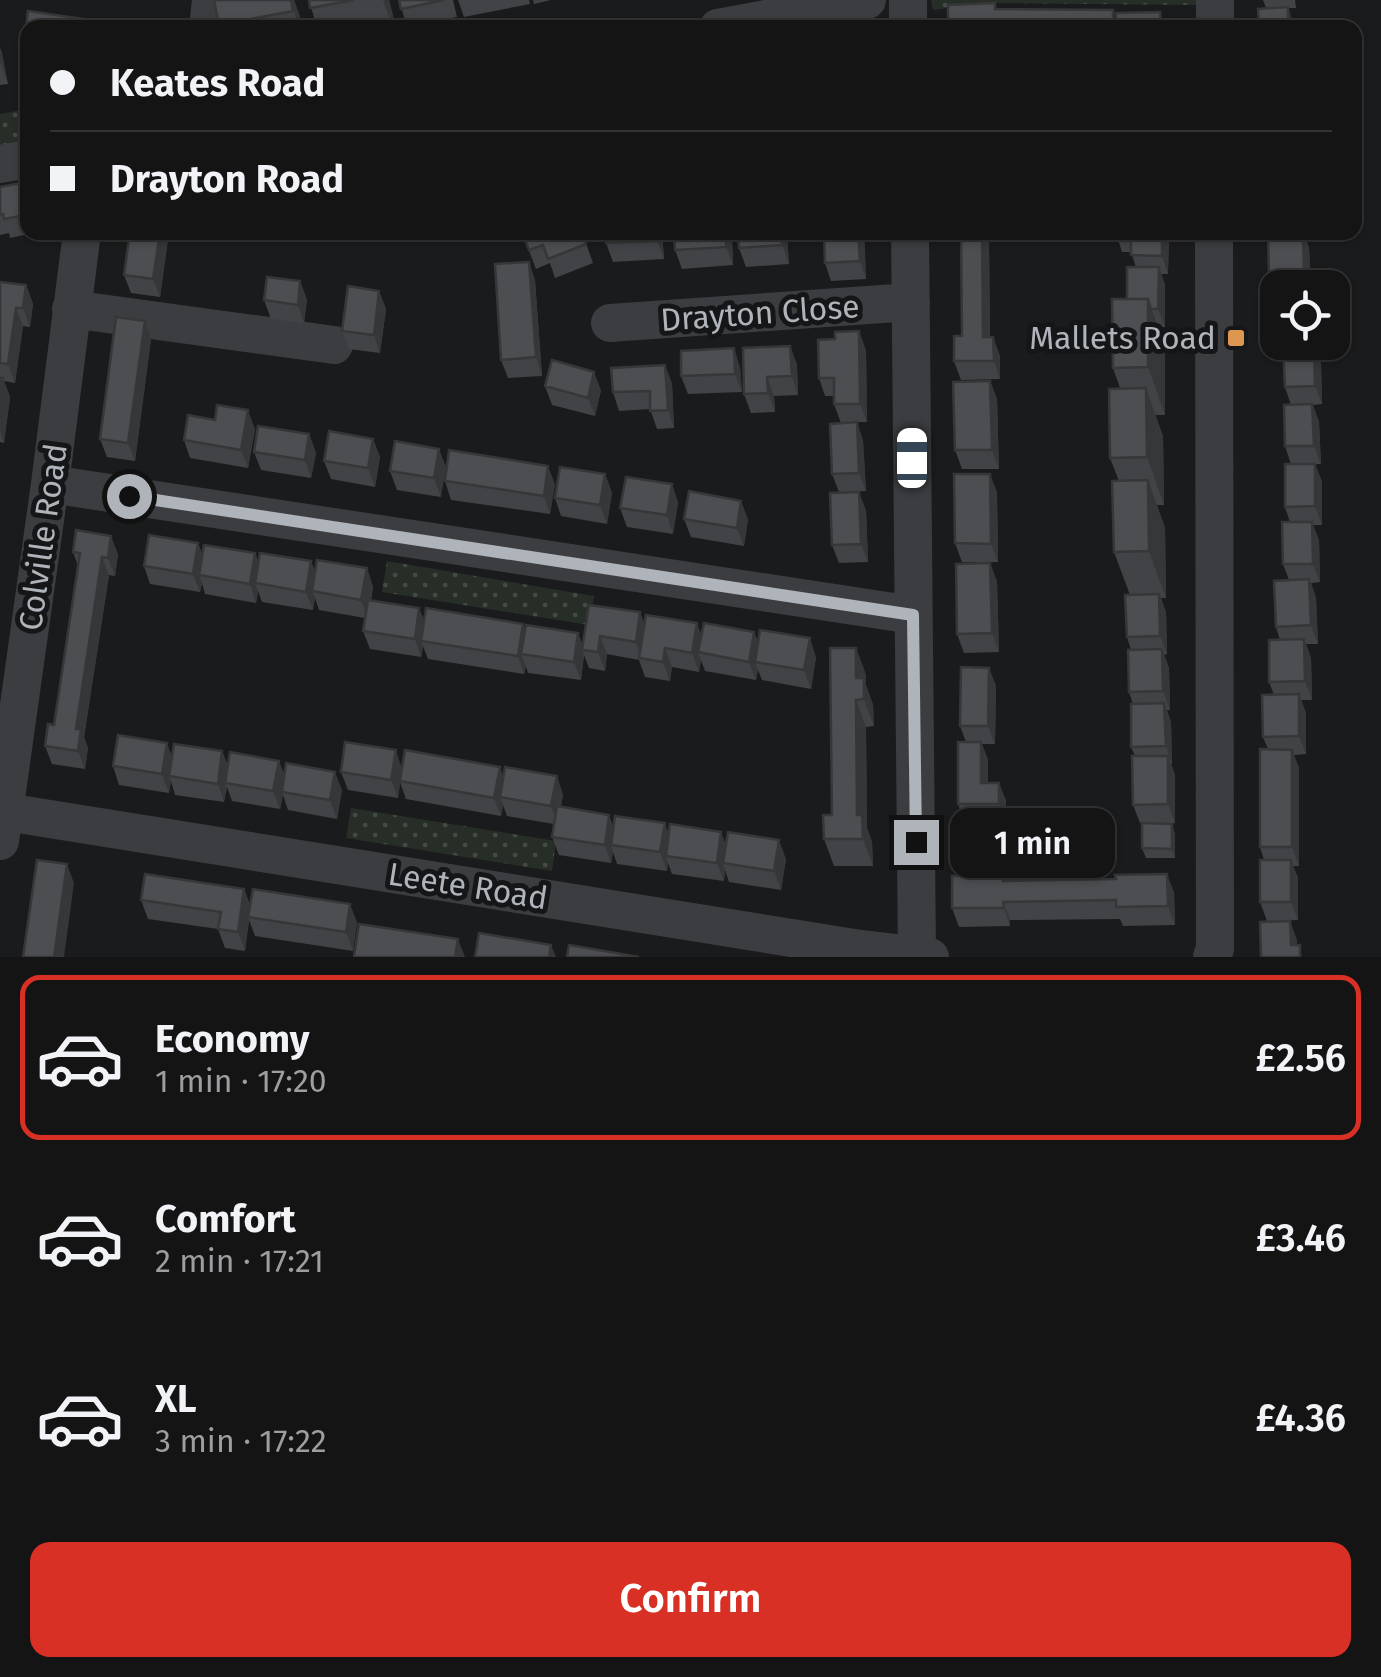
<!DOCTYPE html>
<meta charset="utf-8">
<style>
:root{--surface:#141415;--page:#1d1d1e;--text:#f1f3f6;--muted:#9d9ea0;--line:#333334;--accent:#d93025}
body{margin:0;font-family:"Fira Sans",sans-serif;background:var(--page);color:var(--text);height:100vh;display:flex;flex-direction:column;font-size:38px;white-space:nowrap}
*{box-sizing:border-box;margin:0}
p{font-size:32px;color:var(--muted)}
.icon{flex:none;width:55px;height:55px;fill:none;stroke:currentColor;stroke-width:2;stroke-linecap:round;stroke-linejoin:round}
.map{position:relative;height:957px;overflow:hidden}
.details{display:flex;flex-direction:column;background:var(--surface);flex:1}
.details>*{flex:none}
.guide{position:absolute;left:20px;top:20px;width:1342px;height:220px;border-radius:20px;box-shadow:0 2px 8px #0004,0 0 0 2px var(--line);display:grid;align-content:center;height:220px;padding:0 30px;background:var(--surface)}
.fabs{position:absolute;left:1260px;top:270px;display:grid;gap:20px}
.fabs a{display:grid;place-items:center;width:90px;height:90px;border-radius:20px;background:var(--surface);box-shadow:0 2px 8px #0004,0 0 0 2px var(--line);font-size:50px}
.end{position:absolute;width:45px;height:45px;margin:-22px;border:12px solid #afb4ba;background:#111;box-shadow:0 0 0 5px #111}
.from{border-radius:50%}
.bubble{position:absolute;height:70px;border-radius:20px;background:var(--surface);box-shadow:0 2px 8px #0004,0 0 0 2px var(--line);font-size:32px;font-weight:600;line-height:70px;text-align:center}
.car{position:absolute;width:30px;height:60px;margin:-30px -15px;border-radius:12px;box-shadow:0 0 8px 2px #0007;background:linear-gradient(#fff 24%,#345 0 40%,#fff 0 76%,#345 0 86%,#fff 0)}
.guide b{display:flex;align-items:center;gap:35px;height:95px;font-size:38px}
.guide b+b{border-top:2px solid var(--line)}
.guide i{width:25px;height:25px;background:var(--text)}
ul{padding:18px 0 0;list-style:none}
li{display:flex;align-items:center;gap:30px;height:165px;margin:0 20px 15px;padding:0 10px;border:5px solid transparent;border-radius:20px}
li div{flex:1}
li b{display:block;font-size:38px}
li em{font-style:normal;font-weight:600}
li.active{border-color:var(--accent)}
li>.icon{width:90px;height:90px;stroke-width:1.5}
.primary-button{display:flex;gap:20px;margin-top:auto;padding:20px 30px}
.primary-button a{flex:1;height:115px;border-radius:20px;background:var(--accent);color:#fff;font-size:40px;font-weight:600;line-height:115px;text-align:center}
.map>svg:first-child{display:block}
</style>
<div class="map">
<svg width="1381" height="957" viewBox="0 0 1381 957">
<defs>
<pattern id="green-dots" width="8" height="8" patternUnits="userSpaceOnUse" patternTransform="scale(2.5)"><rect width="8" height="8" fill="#272e27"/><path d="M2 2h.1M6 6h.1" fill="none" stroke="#444a44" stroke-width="1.8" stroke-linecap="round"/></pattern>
</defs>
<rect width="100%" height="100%" fill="#1a1b1c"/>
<path fill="url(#green-dots)" d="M931 0H1198L1201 5 988 3 933 10Z
M27 109V141L0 146V114Z
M387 561 594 596 589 625 382 592Z
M351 808 556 841 552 871 346 838Z"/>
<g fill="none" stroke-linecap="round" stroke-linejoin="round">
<path stroke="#3c3d41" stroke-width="38" d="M908 0V28
M208 28 211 0
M718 28 867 0
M1215 28V0
M0 164 28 159
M910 232 917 955
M71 309 334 345
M610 323 911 302
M50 484 913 615
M6 812 854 948 930 957
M0 841 50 484 82 232
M1212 957 1215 949 1214 232"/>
</g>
<path fill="#424346" d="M214 0H294L304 28H220Z
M309 0H389L396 28H317Z
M399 0H453L457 17 407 27Z
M458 0H529L530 4 464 17Z
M533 0H551L534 4Z
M1263 0H1295L1296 8H1266Z
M0 48 8 84 0 85Z
M0 187 28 203V232L33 233 10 238 9 233 0 235Z
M169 232 160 297 131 293 124 275Z
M522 232H582L593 263 555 278 550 263 536 269Z
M662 232 664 259 613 262 606 243Z
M674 232H729L732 240 733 265 682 269 675 250Z
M864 232 866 279 831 281 825 263Z
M956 232H998V240H989L990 337H993L1000 356V379L961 380 954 361 962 336V240H959Z
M1169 232 1168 274H1161L1165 285V327L1158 328 1165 347V415H1155L1163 436 1164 505H1157L1165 528 1166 598H1161L1166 612 1167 654 1164 655 1169 668 1170 710H1167L1171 722 1172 764H1171L1175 775V823H1140L1133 805 1135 756 1131 747 1133 704 1129 692 1131 650 1127 637 1130 595 1114 552 1119 481 1110 458 1120 388 1113 368 1136 267 1131 252H1122L1116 233Z
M1304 232 1309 248 1311 288H1278V341L1274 332 1275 288 1269 273Z
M787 235 789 264 746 267 739 248Z
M535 280 542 376 508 378 501 360Z
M300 281 307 300 304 323 271 319 264 300Z
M0 282 26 285 33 304 30 327 23 326 15 383 4 381 10 397 4 443 0 442Z
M379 291 386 309 380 353 349 349 342 331Z
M145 321 151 339 135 461 107 457 100 439Z
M1278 342H1318V349H1316L1321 363 1322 404 1313 405 1319 422 1321 464H1315L1322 482V525H1313L1319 540 1320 582 1311 583 1316 598 1318 644H1306L1311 658 1312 700H1301L1306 713V754L1294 755 1299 768V866H1293L1298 878V920L1267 921 1260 902 1264 860 1260 847 1268 749 1263 737 1274 695 1269 682 1280 640 1276 627 1289 580 1283 564 1290 522 1285 507 1291 464 1285 446 1291 405 1285 387 1284 350H1281Z
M790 346 797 365 798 395 774 396 775 412 751 413 744 394Z
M866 350 867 422H857L863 441 866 491 839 492 832 474 841 423 834 404V396H825L819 378Z
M665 365 672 384 674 428 657 429 650 409 619 411 613 392Z
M740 367 742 392 688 394 681 376Z
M990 381 997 399 999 469H962L955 450Z
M545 386 601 390 595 416 552 405Z
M255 429 248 468 190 458 184 440Z
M309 434 316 453 311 478 261 470 254 452Z
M373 439 380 457 375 487 331 479 324 461Z
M439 449 441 497 397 490 390 471Z
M605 474 612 493 607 524 561 516 555 498Z
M445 481 555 484 550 514 451 500Z
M672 484 678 503 673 534 627 527 620 508Z
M997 492 998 562H962L955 543Z
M866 510 868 562 839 563 832 545Z
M684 519H748L744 546 691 537Z
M198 543 202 554 255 553 259 564 311 561 315 572 367 568 373 587 371 601 419 608 424 621 578 633 583 646 640 612 644 624 701 634 754 632 758 642 816 657 811 689 762 680 758 670 756 680 705 671 701 660 699 672 672 667 670 681 645 677 639 660 607 654 605 671 589 668 584 655 581 680 528 673 526 666 524 674 428 659 423 646 421 657 370 649 363 631 365 618 319 610 315 598 313 610 262 602 258 591 256 603 205 594 202 583 200 592 150 584 144 566Z
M73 552 118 554 115 576 109 575 84 737 88 748 85 769 52 764 45 746 54 725 78 566Z
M990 563 997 582 999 652 964 653 957 634Z
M856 648 866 675V685L873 705 874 726 866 727 867 828 872 842 873 866H834L824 839 832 815Z
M989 668 996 686 995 744H982L988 760V783H999L1006 801V823H965L958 804 966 742 960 726Z
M222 751 228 766 279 761 284 775 342 790 337 819 288 810 283 795 280 809 232 801 227 787 224 802 175 795 171 781 169 793 119 785 113 766 172 757Z
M402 768 504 778 563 794 561 807 613 827 665 823 668 833 726 844 786 859 781 890 729 882 725 870 724 881 672 874 668 863 667 871 617 864 613 852 611 863 559 855 552 837 554 824 507 816 503 805 501 816 406 799 400 782 398 798 348 790 341 772Z
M989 826 993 835V856H965L962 846Z
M1175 833V858H1146L1142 848Z
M1005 881 1174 892 1175 925 1123 926 1120 919 1010 920V926L959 927 952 908Z
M244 889 250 905 357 922 353 951 255 936 249 920 245 951 225 948 218 929 148 919 141 900Z"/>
<path fill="#363739" d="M291 0H294L304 28H299Z
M383 0H389L396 28H393Z
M1288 7 1294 26V28H1288Z
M0 48 2 52 8 84 0 62Z
M21 183 27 202 28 218 26 215Z
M160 232H169L160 297 153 279Z
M656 232H662L664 259 657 241Z
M726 232H729L732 240 733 265 726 247Z
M781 232H786L787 235 789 264 782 245Z
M858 232H864L866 279 860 261Z
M982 232H986L989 240 990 356 983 337Z
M1162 232H1169L1168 274 1162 256Z
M1303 232 1309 248 1311 288 1304 271Z
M529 262 535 280 542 376 536 357Z
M1159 267 1165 285V327L1158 309Z
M300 281 307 300 304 323 298 305Z
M26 285 33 304 30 327 23 308Z
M379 291 386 309 380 353 374 335Z
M1148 299 1165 347V415L1148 367Z
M16 308 23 326 15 383 8 364Z
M145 321 151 339 135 461 128 443Z
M859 331 866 350 867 422 860 404Z
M993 337 1000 356V379L994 361Z
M1314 345 1321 363 1322 404 1315 386Z
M790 346 797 365 798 395 792 376Z
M734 348 740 367 742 392 735 374Z
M665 365 672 384 674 428 668 410Z
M594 372 601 390 595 416 588 398Z
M767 377 774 396 775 412 768 393Z
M3 378 10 397 4 443 0 431V402Z
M990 381 997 399 999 469 992 450Z
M1146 388 1163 436 1164 505 1147 457Z
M1312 404 1319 422 1321 464 1314 446Z
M248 410 255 429 248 468 241 450Z
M857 422 863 441 866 491 859 473Z
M309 434 316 453 311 478 305 460Z
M373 439 380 457 375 487 368 468Z
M439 449 446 467 441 497 434 478Z
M1315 464 1322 482V525L1315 506Z
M548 466 555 484 550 514 544 496Z
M605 474 612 493 607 524 600 505Z
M990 474 997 492 998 562 991 544Z
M1148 480 1165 528 1166 598 1149 551Z
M672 484 678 503 673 534 667 515Z
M859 492 866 510 868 562 861 544Z
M741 501 748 519 744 546 737 528Z
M1312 522 1319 540 1320 582 1313 564Z
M111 536 118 554 115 576 108 558Z
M198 543 205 562 199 575 202 583 200 592 193 574Z
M255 553 262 572 255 583 258 591 256 603 250 584Z
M102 557 109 575 84 737 88 748 85 769 78 751 76 729Z
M311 561 318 579 312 591 315 598 313 610 306 592Z
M990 563 997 582 999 652 992 633Z
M367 568 373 587 368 618 361 600Z
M1309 579 1316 598 1318 644 1311 625Z
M1159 594 1166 612 1167 654 1160 636Z
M419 608 426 627 421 641 423 646 421 657 415 639Z
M640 612 647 631 642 660 636 642Z
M697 623 704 642 698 652 701 660 699 672 692 653Z
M523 624 530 642 521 654 526 666 524 674 518 656Z
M754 632 761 651 755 662 758 670 756 680 749 662Z
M578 633 584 650H582L584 655 581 680 574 662Z
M600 636 607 654 605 671 598 652Z
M810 638 816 657 811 689 804 670Z
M1304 639 1311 658 1312 700 1305 681Z
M665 648 672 667 670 681 663 662Z
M856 648 866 675V685L873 705 874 726 856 678Z
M1162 649 1169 668 1170 710 1163 691Z
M989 668 996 686 995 744 988 726Z
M1299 694 1306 713V754L1299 736Z
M856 700 866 727 867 828 872 842 873 866 863 839 857 815Z
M1164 703 1171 722 1172 764 1166 746Z
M981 742 988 760V801L981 783Z
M167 743 174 762 169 776 171 781 169 793 162 774Z
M396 750 402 769 398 798 391 780Z
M1292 750 1299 768V866L1292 847Z
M222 751 229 770 225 783 226 787 224 802 218 784Z
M1168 756 1175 775V823L1168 804Z
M279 761 286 779 282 792 283 795 280 809 273 791Z
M500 767 506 785 500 797 503 805 501 816 494 798Z
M335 772 342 790 337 819 330 800Z
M557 776 563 794 558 825 551 806Z
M999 783 1006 801V823L999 804Z
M609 815 616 834 611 845 613 852 611 863 605 845Z
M665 823 671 842 666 856 668 863 667 871 660 852Z
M1172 824 1175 833V858L1172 849Z
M989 826 993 835V856L989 847Z
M721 832 728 850 723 863 725 870 724 881 717 863Z
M779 840 786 859 781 890 774 871Z
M1291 860 1298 878V920L1291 902Z
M67 864 74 883 64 957H54Z
M1167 874 1174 892 1175 925 1168 906Z
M244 889 251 907 248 917 249 920 245 951 238 932Z
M1003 902 1010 920V926L1004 908Z
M350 904 357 922 353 951 346 932Z
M1290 921 1297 940V957L1291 945Z
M458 939 465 957H455Z
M551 945 556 957H549Z"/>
<path fill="#4d4e51" stroke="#363739" stroke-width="2.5" d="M214 0H291L293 11 219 25Z
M309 0H354L310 8Z
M399 0H444L401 9Z
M995 3V9L1113 10V28H948V5Z
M1288 7V28H1259L1258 9Z
M28 11 105 22V28H28V45H24Z
M1160 12 1161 28H1116V13Z
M21 183 26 215 4 219 3 214 0 215V187Z
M130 232H160L153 279 124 275Z
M522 232H582L586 244 548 259 543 245 529 250Z
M606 232H656L657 241 606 243Z
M674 232H726V247L675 250Z
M738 232H781L782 245 739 248Z
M824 232H858L860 261 825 263Z
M961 232H982L983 337H993L994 361H954V336H962Z
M1116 232H1162V256L1131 255V233Z
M1268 232H1303L1304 271 1269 273Z
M529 262 536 357 501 360 495 264Z
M1127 267H1159L1158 309H1151L1148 299H1127Z
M267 277 300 281 298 305 264 300Z
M0 282 26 285 23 308H16L8 364 0 363Z
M348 286 379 291 374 335 342 331Z
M1272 288H1278V332H1274Z
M1112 299H1148V367L1113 368Z
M116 317 145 321 128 443 100 439Z
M859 331 860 404H834V378H819L818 340 835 339V332Z
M1283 345H1314L1315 386 1285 387Z
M790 346 792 376 767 377 768 393 744 394 743 348Z
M734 348 735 374 681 376V351Z
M552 360 594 372 588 398 545 386Z
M665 365 668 410 650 411V391L613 392 611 368Z
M0 378H3L0 402Z
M990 381 992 450H955L953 382Z
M1146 388 1147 457 1110 458 1109 389Z
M1312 404 1314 446H1285L1284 405Z
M217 405 248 410 241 450 184 440 188 415 215 420Z
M857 422 859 473 832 474 830 424Z
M258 426 309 434 305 460 254 452Z
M329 431 373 439 368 468 324 461Z
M395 441 439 449 434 478 390 471Z
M449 450 548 466 544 496 445 481Z
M1285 464H1315V506L1285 507Z
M560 467 605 474 600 505 555 498Z
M954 474H990L991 544 955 543Z
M626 477 672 484 667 515 620 508Z
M1148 480 1149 551 1114 552 1112 481Z
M689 491 741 501 737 528 684 519Z
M859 492 861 544 832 545 830 493Z
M1282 522H1312L1313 564H1283Z
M76 530 111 536 108 558 102 557 76 729H81L78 751 45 746 48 724 54 725 80 553 73 552Z
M149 535 198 543 193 574 144 566Z
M204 545 255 553 250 584 199 575Z
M260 553 311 561 306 592 255 583Z
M317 560 367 568 361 600 312 591Z
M990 563 992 633 957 634 956 564Z
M1309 579 1311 625 1276 627 1274 581Z
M1159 594 1160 636 1127 637 1125 595Z
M368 600 419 608 415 639 363 631Z
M589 605 640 612 636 642 600 636 598 652 582 650Z
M426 608 523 624 518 656 421 641Z
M646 615 697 623 692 653 665 648 663 662 639 658Z
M704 623 754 632 749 662 698 652Z
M526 625 578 633 574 662 521 654Z
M760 630 810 638 804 670 755 662Z
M1304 639 1305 681 1269 682V640Z
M830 648H856V678H864V699L856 700 857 815H862L863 839H824L823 815H832Z
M1162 649 1163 691 1129 692 1128 650Z
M961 667 989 668 988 726H960Z
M1299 694V736L1263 737 1262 695Z
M1164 703 1166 746 1131 747V704Z
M118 735 167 743 162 774 113 766Z
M345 742 396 750 391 780 341 772Z
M958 742H981V783H999V804H958Z
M174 744 222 751 218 784 169 776Z
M1260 749 1292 750V847H1260Z
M405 750 500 767 494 798 400 781Z
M230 752 279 761 273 791 225 783Z
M1132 756H1168V804L1133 805Z
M286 763 335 772 330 800 282 792Z
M505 767 557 776 551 806 500 797Z
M557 806 609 815 605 845 552 837Z
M615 816 665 823 660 852 611 845Z
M1142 823 1172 824V849L1142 848Z
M670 824 721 832 717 863 666 856Z
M962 826H989V847L962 846Z
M728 832 779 840 774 871 723 863Z
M37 860 67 864 54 957H23Z
M1260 860H1291V902H1260Z
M145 874 244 889 238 932 218 929 221 912 141 900Z
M1167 874 1168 906 1116 907V900L1003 902 1004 908H952V876L1003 875V881L1116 879 1115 875Z
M253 889 350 904 346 932 248 917Z
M1290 921 1291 945H1300V957H1261L1260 922Z
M359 924 458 939 455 957H354Z
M479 933 551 945 549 957H475Z
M569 945 639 957H567Z"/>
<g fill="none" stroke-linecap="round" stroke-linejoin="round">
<path stroke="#afb4ba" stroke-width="12" d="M129 496 913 615 916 842"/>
</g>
<rect fill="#dd9751" stroke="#151617" stroke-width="4" x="1226" y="328" width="20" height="20" rx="5"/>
<g text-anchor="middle" stroke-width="10" stroke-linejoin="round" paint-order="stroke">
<g font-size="32" fill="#afb4ba" stroke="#151617">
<text transform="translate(760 313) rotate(-4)" y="11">Drayton Close</text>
<text transform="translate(43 537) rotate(-82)" y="11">Colville Road</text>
<text transform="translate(468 886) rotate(9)" y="11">Leete Road</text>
</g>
<g font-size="32" fill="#afb4ba" stroke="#151617" text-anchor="end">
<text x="1216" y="349">Mallets Road</text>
</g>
</g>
</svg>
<div class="fabs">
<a><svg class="icon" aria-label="locate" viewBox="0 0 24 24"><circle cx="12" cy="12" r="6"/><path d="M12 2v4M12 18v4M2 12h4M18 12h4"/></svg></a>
</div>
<i class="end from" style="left:129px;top:496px"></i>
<i class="end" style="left:916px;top:842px"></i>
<div class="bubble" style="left:950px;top:808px;width:165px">1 min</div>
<i class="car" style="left:912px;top:458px;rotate:0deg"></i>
<div class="guide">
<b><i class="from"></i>Keates Road</b>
<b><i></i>Drayton Road</b>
</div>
</div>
<section class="details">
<ul>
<li class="active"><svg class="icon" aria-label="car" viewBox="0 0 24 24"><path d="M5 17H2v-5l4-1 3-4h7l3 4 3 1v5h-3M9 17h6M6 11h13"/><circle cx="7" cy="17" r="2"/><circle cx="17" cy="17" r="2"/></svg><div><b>Economy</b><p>1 min · 17:20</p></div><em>£2.56</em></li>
<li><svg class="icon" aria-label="car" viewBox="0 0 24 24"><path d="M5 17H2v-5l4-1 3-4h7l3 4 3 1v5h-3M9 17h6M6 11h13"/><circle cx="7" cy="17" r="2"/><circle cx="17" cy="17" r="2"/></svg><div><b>Comfort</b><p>2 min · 17:21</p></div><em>£3.46</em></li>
<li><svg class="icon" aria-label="car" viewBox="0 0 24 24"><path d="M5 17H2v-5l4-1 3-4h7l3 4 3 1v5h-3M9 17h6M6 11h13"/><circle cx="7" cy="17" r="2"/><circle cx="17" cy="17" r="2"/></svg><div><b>XL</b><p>3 min · 17:22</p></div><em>£4.36</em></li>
</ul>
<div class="primary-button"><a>Confirm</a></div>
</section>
